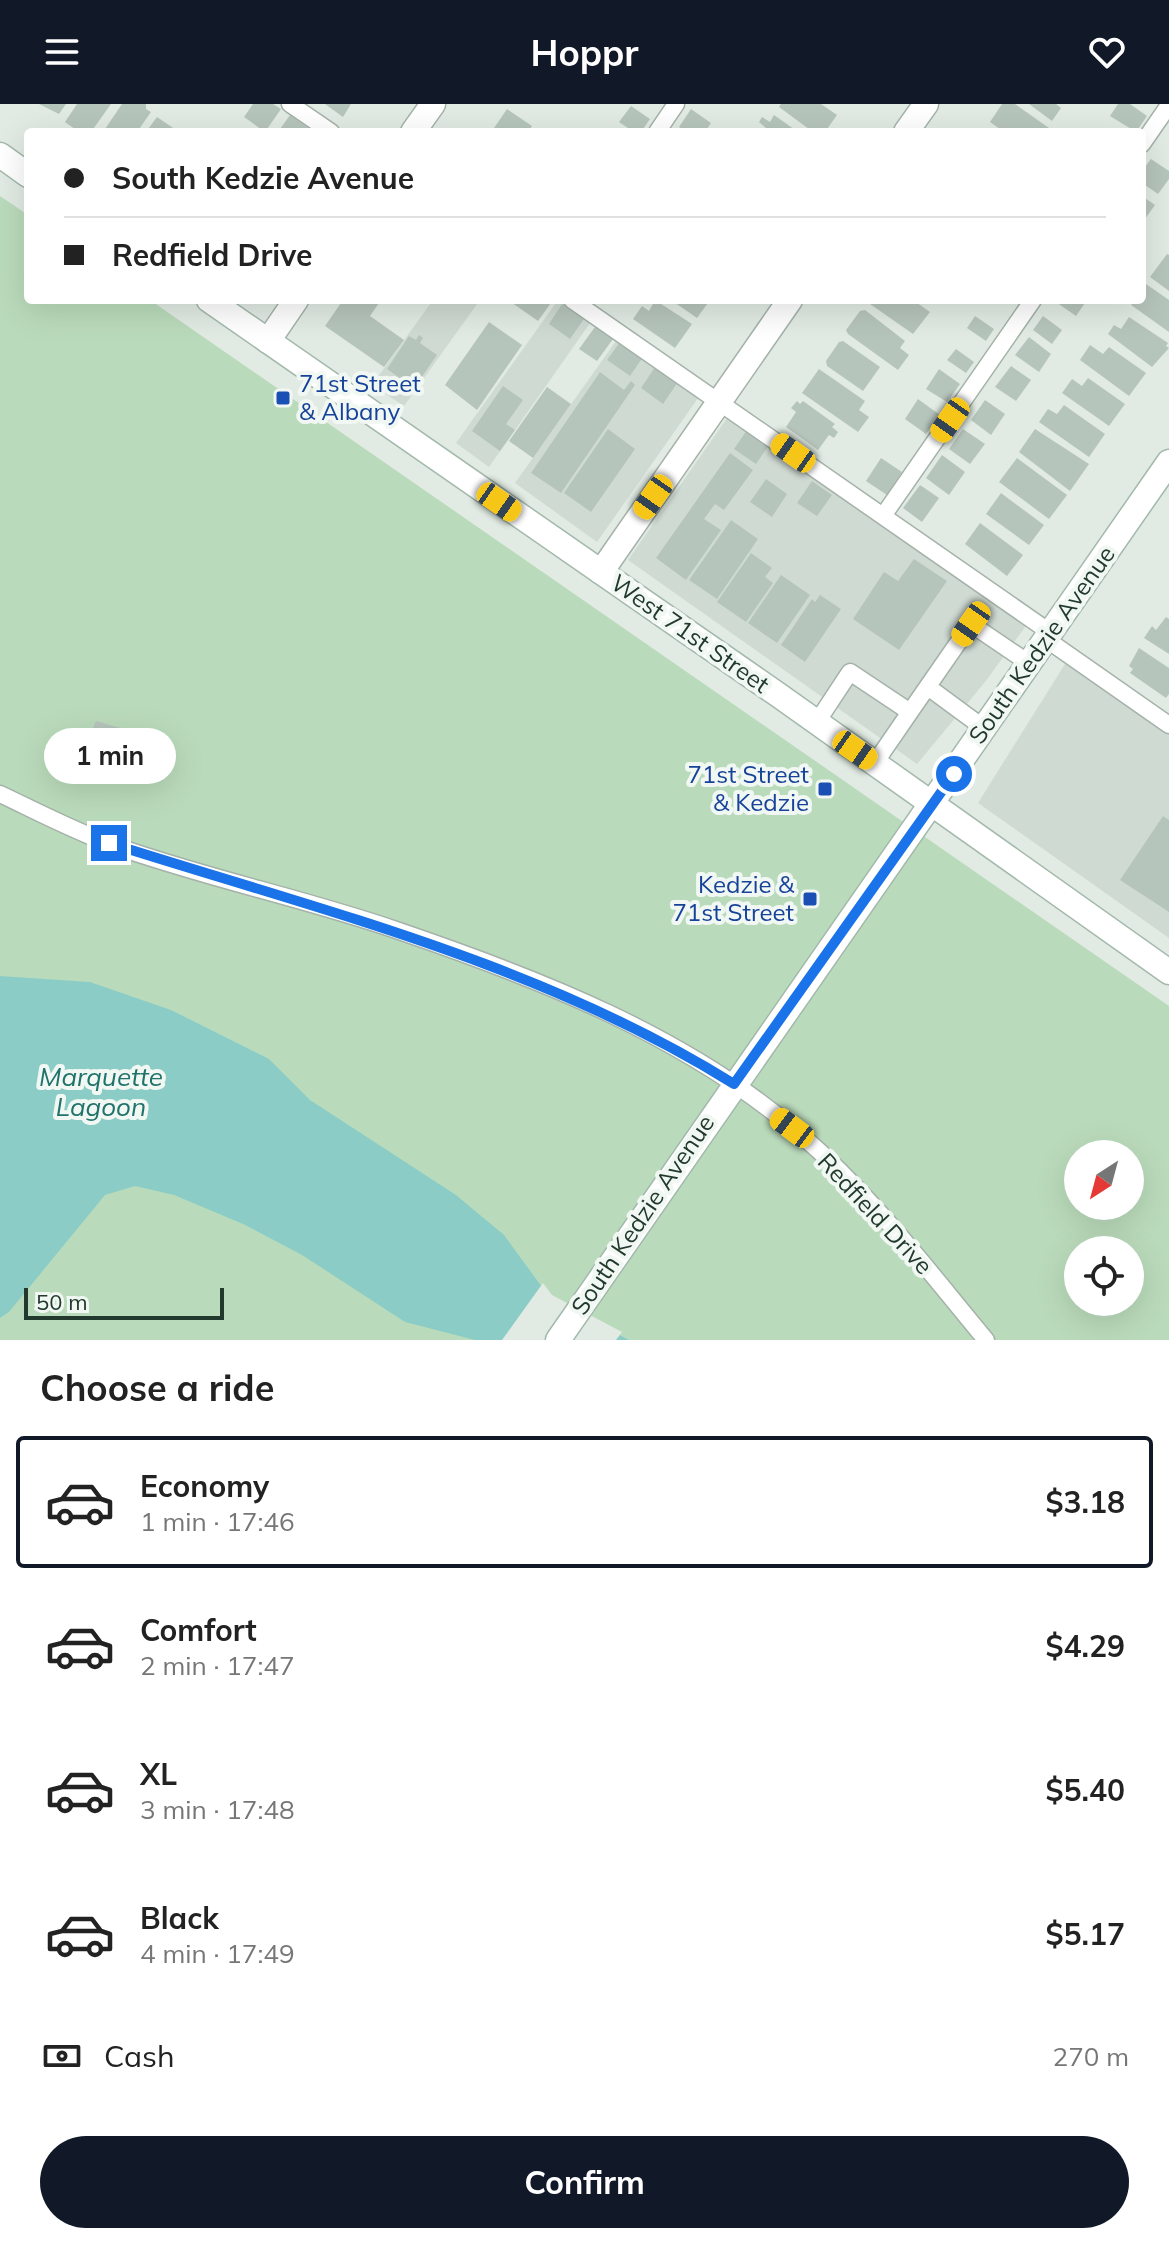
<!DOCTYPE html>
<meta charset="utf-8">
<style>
:root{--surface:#fff;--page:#f2f2f2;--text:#222;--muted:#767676;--line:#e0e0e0;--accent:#111827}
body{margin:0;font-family:Mulish,sans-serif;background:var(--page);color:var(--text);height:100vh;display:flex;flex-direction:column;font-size:30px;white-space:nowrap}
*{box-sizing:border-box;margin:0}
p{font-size:26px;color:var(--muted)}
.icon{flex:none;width:44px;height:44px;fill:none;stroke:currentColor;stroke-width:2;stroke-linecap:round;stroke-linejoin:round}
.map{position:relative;height:1236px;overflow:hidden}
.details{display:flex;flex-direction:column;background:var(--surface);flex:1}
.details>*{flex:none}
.guide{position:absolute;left:24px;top:24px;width:1122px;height:176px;border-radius:8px;box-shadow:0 8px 32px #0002;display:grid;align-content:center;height:176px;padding:0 40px;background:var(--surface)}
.needle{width:52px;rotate:216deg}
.buttons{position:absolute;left:1064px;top:1036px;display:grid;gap:16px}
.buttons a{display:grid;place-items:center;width:80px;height:80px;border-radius:50%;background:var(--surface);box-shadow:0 8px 32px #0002;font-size:40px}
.scale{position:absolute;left:24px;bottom:20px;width:200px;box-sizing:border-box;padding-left:8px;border:4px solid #223a2d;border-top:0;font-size:22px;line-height:28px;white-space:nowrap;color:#223a2d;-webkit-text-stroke:6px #f1f7f2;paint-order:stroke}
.end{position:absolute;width:36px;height:36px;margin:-18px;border:10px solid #1a73e8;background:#fff;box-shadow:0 0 0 4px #fff}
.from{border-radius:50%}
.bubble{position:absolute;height:56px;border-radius:28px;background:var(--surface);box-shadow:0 8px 32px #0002;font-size:26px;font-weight:700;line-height:56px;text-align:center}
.car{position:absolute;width:24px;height:48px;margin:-24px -12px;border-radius:10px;box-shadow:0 0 6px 2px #0007;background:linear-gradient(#f5c518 24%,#345 0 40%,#f5c518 0 76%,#345 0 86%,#f5c518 0)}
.guide b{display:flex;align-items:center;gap:28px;height:76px;font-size:30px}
.guide b+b{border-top:2px solid var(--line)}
.guide i{width:20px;height:20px;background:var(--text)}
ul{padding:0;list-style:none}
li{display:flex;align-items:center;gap:24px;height:132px;margin:0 16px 12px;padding:0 24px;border:4px solid transparent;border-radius:8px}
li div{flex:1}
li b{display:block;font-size:30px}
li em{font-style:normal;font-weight:700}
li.selected{border-color:var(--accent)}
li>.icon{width:72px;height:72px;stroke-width:1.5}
h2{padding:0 40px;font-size:36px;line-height:96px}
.pay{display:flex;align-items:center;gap:20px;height:88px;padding:0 40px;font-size:30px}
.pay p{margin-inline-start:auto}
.primary-button{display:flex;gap:16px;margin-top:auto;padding:16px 40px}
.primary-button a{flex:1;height:92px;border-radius:48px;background:var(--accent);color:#fff;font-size:32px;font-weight:700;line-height:92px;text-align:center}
header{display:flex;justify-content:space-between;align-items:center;height:104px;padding:0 40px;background:var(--accent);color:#fff;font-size:36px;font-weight:700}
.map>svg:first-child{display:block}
</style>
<header><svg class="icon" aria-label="menu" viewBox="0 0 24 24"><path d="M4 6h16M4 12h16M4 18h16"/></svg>Hoppr<svg class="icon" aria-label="heart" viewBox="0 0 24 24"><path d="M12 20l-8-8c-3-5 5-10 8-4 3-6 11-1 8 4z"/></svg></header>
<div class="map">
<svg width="1169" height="1236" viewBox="0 0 1169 1236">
<rect width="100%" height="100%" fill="#e1ebe3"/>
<path fill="#cfdad2" d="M433 196H480L404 302 372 281Z
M558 196H572L595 212 489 363 456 339Z
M621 230 703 287 597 438 515 379Z
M732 307 1031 515 985 578 917 660 628 456Z
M1070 552 1169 621V834L978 699Z"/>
<path fill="#badbbb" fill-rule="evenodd" d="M0 92 28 111V196H150L1169 902V1236H0ZM1078 1050H1130V1102H1078ZM1078 1146H1130V1198H1078Z"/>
<path fill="#8bcdc6" d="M0 872 90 878 171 906 269 955 310 996 456 1091 504 1131 550 1194 629 1236H475L405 1218 302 1151 243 1120 174 1091 135 1082 105 1091 9 1208 0 1214Z"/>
<path fill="#e1ebe3" d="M543 1179 552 1191 622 1228 616 1236H502Z"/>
<path fill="#b6c5bc" d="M39 0H66L59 10Z
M77 0H111L91 28H79L65 18Z
M122 0H146V5L151 8 137 28H103Z
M253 0H273L281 5 265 28 244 13Z
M325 0H351L343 13Z
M781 0H821L837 11 825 28H813L779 3Z
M1002 0H1015L1049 24 1046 28H1004L990 18Z
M1029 0H1056L1061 4 1052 17Z
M1118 0H1130L1147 12 1136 28 1110 12Z
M631 2 650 15 641 28H634L619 18Z
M507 5 532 22 528 28 492 27Z
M691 5 711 19 705 28H686L679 23Z
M290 11 311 26 309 28H278Z
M774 11 798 28H763L766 24 759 18 762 13 770 18Z
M157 13 179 28H146Z
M1151 55 1169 67V75L1158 90 1142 79V67Z
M1142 92 1155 101 1142 119Z
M1167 150 1169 151V187L1150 173Z
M1146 180 1169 196V228L1131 201 1135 196H1142V186Z
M343 196H381L370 212 404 236 384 263 325 222Z
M508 196H553L538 217Z
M655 196 692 220 675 244 633 215 642 202 649 207Z
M671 196H710L697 214Z
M873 196H913L930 208 913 230 870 200Z
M1053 196H1087L1076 212Z
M562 200 584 215 570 235 549 220Z
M865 206 905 237 900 244 909 251 898 266 848 230 846 226 860 207Z
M975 212 994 225 986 237 967 224Z
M1043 212 1062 226 1052 240 1033 226Z
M1129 213 1168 239 1166 242 1169 244 1152 263 1108 230 1114 221 1121 225Z
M489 218 522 241 477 306 445 281Z
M595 223 613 235 597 257 579 245Z
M419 231 423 234 420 239 437 251 414 284 387 265 409 232 416 236Z
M1029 233 1051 250 1039 268 1015 251Z
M843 237 880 263 863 287 827 262 826 257 839 238Z
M620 238 643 253 630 272 607 256Z
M1090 241 1103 250 1109 243 1146 269 1129 292 1080 256Z
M956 245 974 258 966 269 947 256Z
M1011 262 1031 276 1016 297 995 283Z
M655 263 678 278 663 300 641 284Z
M819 265 865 297 859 306 869 313 858 328 802 289Z
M939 265 960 280 947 298 926 285Z
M600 268 624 286 631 277 635 281 561 389 531 369Z
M1088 274 1125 300 1109 322 1062 289 1072 275 1082 282Z
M503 282 523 296 506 320 515 326 500 347 472 327Z
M547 283 571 300 533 354 509 337Z
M918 295 940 311 926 330 905 315Z
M985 296 1005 310 991 331 971 316Z
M797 297 800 300 803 297 835 320 832 323 838 328 834 334 829 331 818 346 786 323 796 308 791 304Z
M1064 301 1105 330 1089 353 1039 318 1048 305 1057 310Z
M608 325 635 345 591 408 564 389Z
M963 325 985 340 970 360 949 345Z
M1035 325 1089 360 1070 387 1019 348Z
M747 326 769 341 756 360 734 345Z
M730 349 753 366 724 406 715 400 704 415 721 426 686 476 656 454Z
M942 351 965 368 949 391 926 374Z
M881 354 902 368 887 391 866 377Z
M1017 354 1067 391 1049 415 999 378Z
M766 375 787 390 772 413 750 398Z
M812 377 832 391 817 412 797 399Z
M920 381 939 394 922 418 903 404Z
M1001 389 1044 421 1029 441 986 410Z
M731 416 758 435 717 495 689 476Z
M980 419 1023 451 1007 472 965 440Z
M751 449 772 464 765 473 773 479 746 518 717 498Z
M914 455 947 477 899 546 853 515 884 468 898 477Z
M781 471 810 491 777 539 748 519Z
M820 491 841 505 805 558 781 541 812 495 815 498Z
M1166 513 1169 515V550L1144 534 1152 522 1156 526Z
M1139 544 1169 564V590L1166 594 1130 569 1133 565 1129 562Z
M96 617 127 626 140 635 131 655 88 636Z
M1163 712 1169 716V808L1120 776Z"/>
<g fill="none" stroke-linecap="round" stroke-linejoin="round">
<defs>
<path id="service" d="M290 0 331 28
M657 28 676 0
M1142 40 1169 1
M572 196 1051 529
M883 412 1033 196
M1046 535 1169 621
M928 583 985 625
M910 608 971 520 1030 560
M817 618 850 568 910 608 875 659
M0 690C36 707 72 726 110 740 204 774 304 794 399 827 540 875 686 932 800 1030 871 1091 927 1165 986 1236"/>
<path id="minor" d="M413 28 433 0
M906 28 926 0
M268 237 296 196
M601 468 790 196"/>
<path id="secondary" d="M0 51 28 71
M209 196 777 590 1169 868
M558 1236 1169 358"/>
</defs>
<use href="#service" stroke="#a4b2a9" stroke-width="19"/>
<use href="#minor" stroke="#a4b2a9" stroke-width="27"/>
<use href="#secondary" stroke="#a2b9ab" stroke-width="27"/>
<use href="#service" stroke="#fff" stroke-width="16"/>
<use href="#minor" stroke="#fff" stroke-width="24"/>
<use href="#secondary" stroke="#fff" stroke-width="24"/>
</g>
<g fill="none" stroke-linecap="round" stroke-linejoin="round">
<path stroke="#1a73e8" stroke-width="10" d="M109 739C323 807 542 860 734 980L954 670"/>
</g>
<g fill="#1a4fb4" stroke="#f1f7f2" stroke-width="3">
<rect x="275" y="286" width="16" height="16" rx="4"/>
<rect x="817" y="677" width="16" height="16" rx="4"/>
<rect x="802" y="787" width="16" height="16" rx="4"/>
</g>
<g text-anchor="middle" stroke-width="8" stroke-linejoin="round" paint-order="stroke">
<g font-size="24" fill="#164399" stroke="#f1f7f2" text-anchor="end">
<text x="299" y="288" text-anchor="start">71st Street<tspan x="299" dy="28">&amp; Albany</tspan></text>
<text x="809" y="679">71st Street<tspan x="809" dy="28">&amp; Kedzie</tspan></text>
<text x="794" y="789">Kedzie &amp;<tspan x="794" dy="28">71st Street</tspan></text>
</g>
<g font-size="24" fill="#223a2d" stroke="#f1f7f2">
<text transform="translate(690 530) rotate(35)" y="8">West 71st Street</text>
<text transform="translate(1042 541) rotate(-55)" y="8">South Kedzie Avenue</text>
<text transform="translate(875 1110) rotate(47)" y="8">Redfield Drive</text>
<text transform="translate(643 1111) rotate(-56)" y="8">South Kedzie Avenue</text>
</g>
<g font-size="26" font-style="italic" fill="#1f736b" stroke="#f1f7f2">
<text x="101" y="982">Marquette<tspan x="101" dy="30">Lagoon</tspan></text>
</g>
</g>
</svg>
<div class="buttons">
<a><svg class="needle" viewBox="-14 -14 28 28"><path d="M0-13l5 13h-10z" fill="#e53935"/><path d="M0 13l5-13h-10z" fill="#767676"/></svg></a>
<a><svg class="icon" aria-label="locate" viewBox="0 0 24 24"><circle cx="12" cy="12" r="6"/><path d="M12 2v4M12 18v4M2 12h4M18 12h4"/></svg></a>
</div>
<div class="scale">50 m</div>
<i class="end from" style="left:954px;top:670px"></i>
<i class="end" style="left:109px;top:739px"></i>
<div class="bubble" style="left:44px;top:624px;width:132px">1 min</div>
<i class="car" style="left:950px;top:316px;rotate:215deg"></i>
<i class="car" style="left:793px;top:349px;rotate:305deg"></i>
<i class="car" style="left:653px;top:393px;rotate:215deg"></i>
<i class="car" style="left:499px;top:398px;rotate:125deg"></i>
<i class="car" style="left:971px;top:520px;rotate:215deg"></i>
<i class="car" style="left:855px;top:646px;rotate:125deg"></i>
<i class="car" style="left:792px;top:1024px;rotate:307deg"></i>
<div class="guide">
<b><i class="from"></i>South Kedzie Avenue</b>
<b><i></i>Redfield Drive</b>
</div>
</div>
<section class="details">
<h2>Choose a ride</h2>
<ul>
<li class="selected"><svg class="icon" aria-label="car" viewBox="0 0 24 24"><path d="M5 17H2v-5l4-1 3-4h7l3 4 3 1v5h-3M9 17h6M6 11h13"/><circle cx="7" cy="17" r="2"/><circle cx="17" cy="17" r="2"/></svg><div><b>Economy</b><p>1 min · 17:46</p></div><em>$3.18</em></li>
<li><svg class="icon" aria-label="car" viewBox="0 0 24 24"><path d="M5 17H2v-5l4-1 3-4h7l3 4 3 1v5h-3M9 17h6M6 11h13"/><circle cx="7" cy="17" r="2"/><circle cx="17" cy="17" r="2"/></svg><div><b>Comfort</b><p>2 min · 17:47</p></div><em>$4.29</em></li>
<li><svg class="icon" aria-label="car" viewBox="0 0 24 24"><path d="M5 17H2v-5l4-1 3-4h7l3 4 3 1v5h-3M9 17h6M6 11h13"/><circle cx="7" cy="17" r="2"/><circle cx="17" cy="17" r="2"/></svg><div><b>XL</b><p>3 min · 17:48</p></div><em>$5.40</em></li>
<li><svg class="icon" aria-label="car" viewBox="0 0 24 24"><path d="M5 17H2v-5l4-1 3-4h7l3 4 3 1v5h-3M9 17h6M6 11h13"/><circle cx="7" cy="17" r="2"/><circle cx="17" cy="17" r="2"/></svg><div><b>Black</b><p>4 min · 17:49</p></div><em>$5.17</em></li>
</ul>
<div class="pay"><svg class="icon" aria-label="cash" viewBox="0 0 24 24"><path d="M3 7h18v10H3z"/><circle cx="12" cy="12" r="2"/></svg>Cash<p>270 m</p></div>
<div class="primary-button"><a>Confirm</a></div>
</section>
